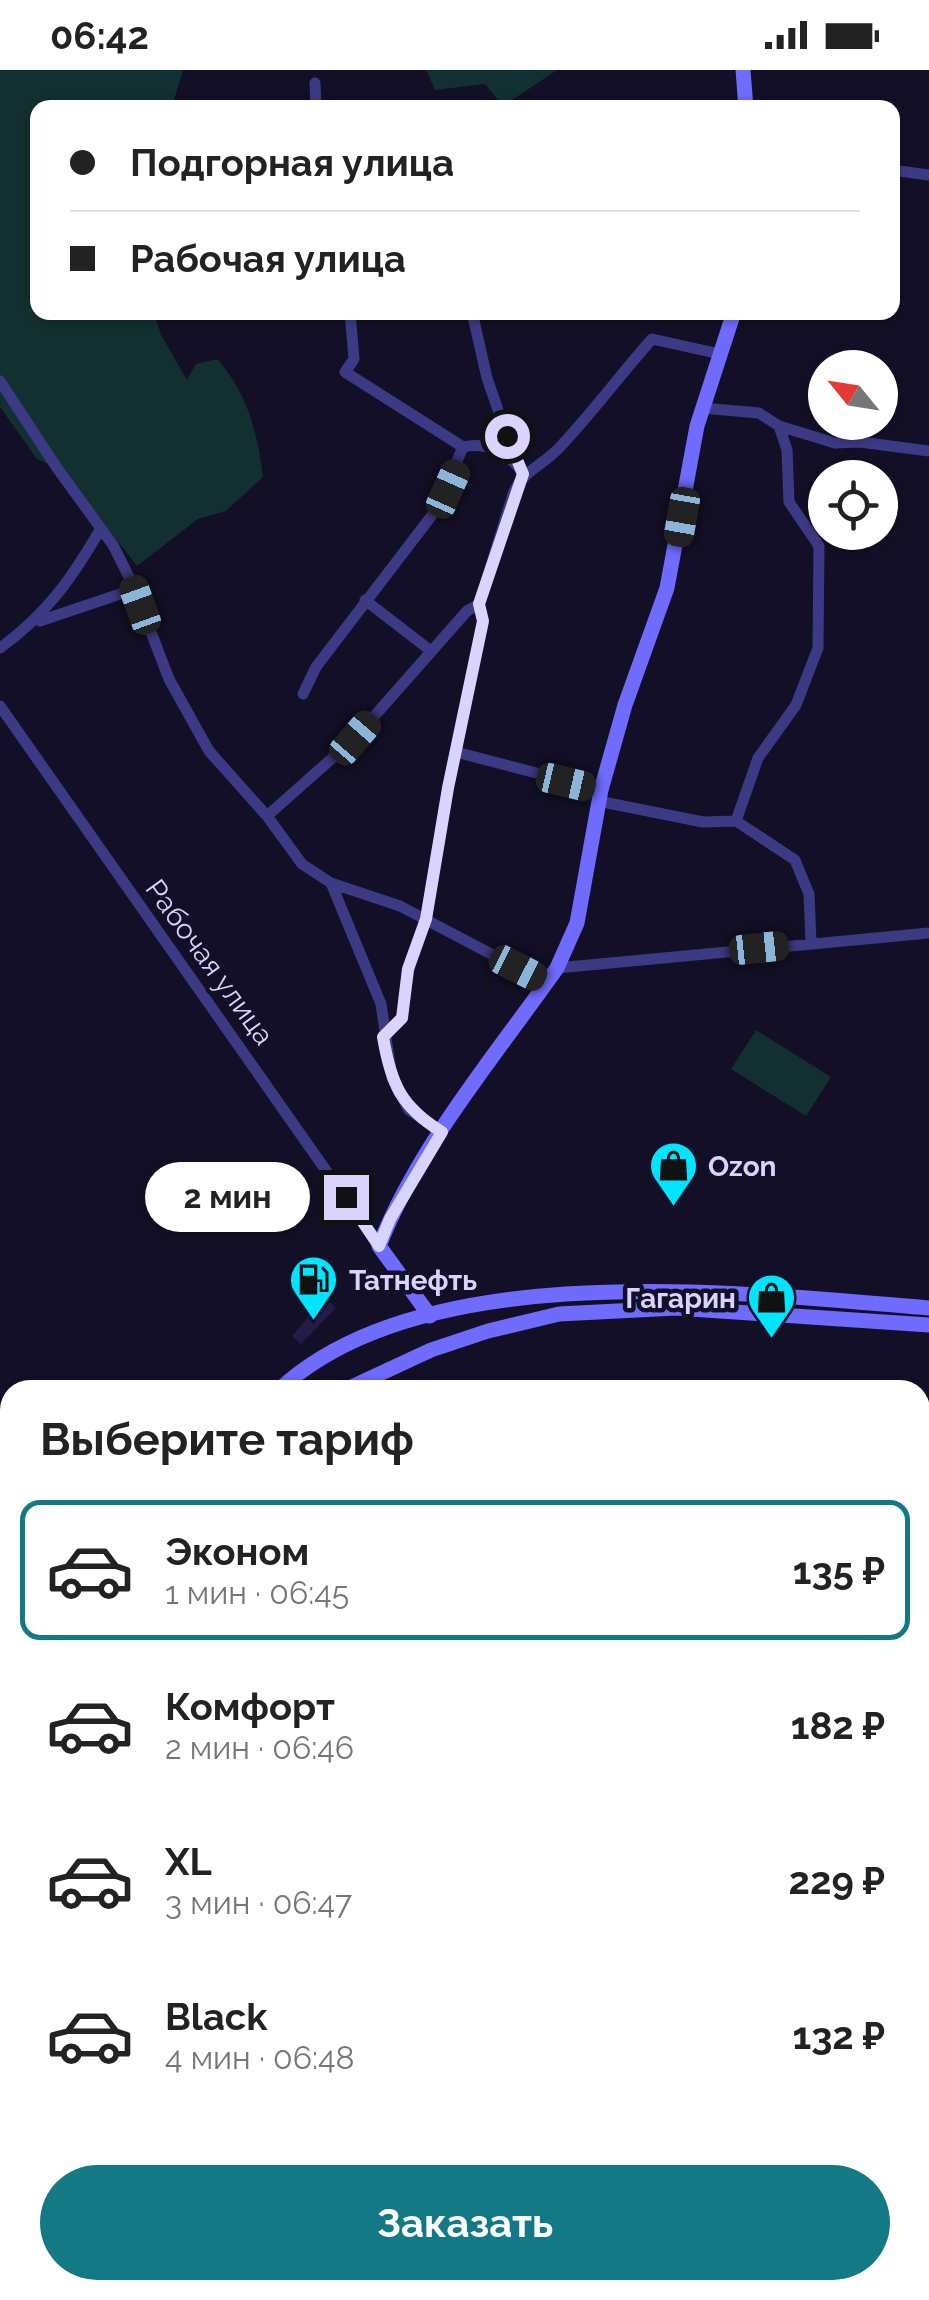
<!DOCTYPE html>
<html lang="ru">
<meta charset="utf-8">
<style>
:root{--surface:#fff;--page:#f6f6f6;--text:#222;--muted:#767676;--line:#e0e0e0;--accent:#137a85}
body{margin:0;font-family:Raleway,sans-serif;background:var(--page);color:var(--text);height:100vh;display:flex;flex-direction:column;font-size:38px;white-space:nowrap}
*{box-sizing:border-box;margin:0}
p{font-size:32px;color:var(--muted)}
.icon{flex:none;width:55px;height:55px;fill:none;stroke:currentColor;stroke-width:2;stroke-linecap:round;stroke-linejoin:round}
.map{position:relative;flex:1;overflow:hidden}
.panel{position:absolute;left:0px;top:1310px;width:930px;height:920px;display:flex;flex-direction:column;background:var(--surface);border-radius:30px 30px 0 0;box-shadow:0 2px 8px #0004}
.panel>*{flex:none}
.guide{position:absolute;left:30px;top:30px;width:870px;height:220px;border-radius:20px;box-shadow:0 2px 8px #0004;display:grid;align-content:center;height:220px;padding:0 40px;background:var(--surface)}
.needle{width:65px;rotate:300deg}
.controls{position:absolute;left:808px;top:280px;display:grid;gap:20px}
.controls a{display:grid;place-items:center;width:90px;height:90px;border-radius:50%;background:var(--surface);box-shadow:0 2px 8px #0004;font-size:50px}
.end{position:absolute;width:45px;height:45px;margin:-22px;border:12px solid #d9d4ff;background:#111;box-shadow:0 0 0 5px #111}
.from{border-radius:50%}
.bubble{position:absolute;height:70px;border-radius:35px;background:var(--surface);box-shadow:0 2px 8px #0004;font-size:32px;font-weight:700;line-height:70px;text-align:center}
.car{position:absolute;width:30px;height:60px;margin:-30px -15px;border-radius:12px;box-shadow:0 0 8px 2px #0007;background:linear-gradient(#222 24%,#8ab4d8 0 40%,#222 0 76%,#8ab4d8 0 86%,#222 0)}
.guide b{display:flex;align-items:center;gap:35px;height:95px;font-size:38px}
.guide b+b{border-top:2px solid var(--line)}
.guide i{width:25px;height:25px;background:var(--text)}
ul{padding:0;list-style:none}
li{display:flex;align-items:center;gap:30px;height:140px;margin:0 20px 15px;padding:0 20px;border:5px solid transparent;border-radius:20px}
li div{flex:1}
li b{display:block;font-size:38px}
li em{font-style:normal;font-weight:700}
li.selected{border-color:var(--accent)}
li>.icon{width:90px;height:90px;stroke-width:1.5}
h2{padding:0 40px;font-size:45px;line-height:120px}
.action{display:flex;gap:20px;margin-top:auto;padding:20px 40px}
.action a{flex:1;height:115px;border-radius:60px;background:var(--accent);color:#fff;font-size:40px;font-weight:700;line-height:115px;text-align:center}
.status{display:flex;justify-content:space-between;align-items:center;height:70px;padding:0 50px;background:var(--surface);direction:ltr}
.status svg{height:28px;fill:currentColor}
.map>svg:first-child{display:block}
</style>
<div class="status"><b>06:42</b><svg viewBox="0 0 49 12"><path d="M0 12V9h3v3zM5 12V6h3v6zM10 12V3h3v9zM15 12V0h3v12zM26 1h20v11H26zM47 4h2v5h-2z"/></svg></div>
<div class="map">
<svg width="929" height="2230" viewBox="0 0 929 2230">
<rect width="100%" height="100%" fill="#130f26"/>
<path fill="#12302f" d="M0 0H183L172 37 38 38V242L154 243 161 265 187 310 196 294 217 289C248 324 257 361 263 407L226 441 198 449 137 496 63 401 37 389 0 337Z
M426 0H557L503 36 485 14 435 20Z
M756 960 831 1007 806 1046 731 999Z"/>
<path fill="#241b47" d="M325 1228 336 1238 301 1274 292 1266Z"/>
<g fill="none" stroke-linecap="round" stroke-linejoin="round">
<path stroke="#3d3a85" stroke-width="11" d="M315 13 316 38
M892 100 929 105
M350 242 354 289 345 302 463 377
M472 242 487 308 516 392
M0 311 57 398 113 475 133 515 169 609 209 681 267 746 302 794 331 813 381 934 392 1008 409 1040 442 1062
M702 338 759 343 779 356 787 380 789 432 819 476 818 578 796 635 758 688 736 751
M779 356 835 373 860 372 929 381
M365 530 431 581
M40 551 120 524 133 515
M0 578C46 545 73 507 101 458
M303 624 316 597 436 440 463 377C486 371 511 384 523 404
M0 636 379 1176
M456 682 601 720
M598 731 703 752 736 751 795 790 809 824 811 872
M267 746 355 668 467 541 479 534
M331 813 400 836 546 913
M557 898 929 863
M383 967 402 948 409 899 426 849 448 718 483 551 479 534 514 421C525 400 543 395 559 378 592 343 620 305 652 269L720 284
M0 1483 10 1492
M0 1607 10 1587
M0 1726 10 1713
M920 1951 929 1962"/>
<path stroke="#6f6bff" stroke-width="15" d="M743 0 746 38
M430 1246 379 1176C419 1075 495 986 557 898L577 853 601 720 625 635 667 518 697 356 734 242
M279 1320C423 1185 746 1223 929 1238
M345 1320 431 1280 488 1261 559 1244 676 1238 929 1255
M0 1626 10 1616
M0 1649 10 1657
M0 1696 10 1683"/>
<defs>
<path id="rail" d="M0 2180 10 2188
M52 2220 66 2230
M380 2220 383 2230"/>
</defs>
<use href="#rail" stroke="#00e5ff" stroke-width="6"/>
<use href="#rail" stroke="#130f26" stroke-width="2.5" stroke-dasharray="8" stroke-linecap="butt"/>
</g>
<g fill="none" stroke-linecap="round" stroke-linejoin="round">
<path stroke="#d9d4ff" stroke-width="12" d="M346 1127 379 1176 390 1149 442 1062C401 1037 391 1014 383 967L402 948 408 899 426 849 448 718 483 551 479 534 523 404 507 366"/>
</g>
<defs>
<symbol id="shop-pin" viewBox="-11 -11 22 30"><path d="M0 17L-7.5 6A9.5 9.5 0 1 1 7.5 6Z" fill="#00e5ff" stroke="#130f26"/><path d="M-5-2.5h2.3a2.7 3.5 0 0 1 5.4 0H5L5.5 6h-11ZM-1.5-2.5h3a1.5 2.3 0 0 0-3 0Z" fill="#111"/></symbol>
<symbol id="fuel-pin" viewBox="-11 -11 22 30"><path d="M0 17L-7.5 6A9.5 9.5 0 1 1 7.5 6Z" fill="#00e5ff" stroke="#130f26"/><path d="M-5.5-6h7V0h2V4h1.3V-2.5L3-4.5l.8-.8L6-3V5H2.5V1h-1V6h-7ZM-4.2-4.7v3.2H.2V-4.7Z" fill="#111"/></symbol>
</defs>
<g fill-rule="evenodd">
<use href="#shop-pin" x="646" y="1068" width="55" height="75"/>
<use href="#fuel-pin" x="286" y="1182" width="55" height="75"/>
<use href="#shop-pin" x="744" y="1200" width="55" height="75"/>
</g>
<g text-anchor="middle" stroke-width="9" stroke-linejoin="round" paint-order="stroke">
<g font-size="28" fill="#d9d4ff" stroke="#130f26">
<text transform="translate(210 892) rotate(54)" y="10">Рабочая улица</text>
</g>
<g font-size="28" font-weight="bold" fill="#d9d4ff" stroke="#130f26" text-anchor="start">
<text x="708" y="1106">Ozon</text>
<text x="349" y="1220">Татнефть</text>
<text x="736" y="1238" text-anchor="end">Гагарин</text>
</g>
</g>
</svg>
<div class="controls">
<a><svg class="needle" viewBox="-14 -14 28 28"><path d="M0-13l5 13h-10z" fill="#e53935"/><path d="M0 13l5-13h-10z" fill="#767676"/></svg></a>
<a><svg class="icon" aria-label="locate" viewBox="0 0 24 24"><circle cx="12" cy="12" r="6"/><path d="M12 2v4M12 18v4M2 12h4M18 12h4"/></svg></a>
</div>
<i class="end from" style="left:507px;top:366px"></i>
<i class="end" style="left:346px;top:1127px"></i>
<div class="bubble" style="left:145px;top:1092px;width:165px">2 мин</div>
<i class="car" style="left:448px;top:419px;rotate:24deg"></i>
<i class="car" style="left:682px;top:447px;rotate:190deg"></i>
<i class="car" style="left:140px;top:535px;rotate:340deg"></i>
<i class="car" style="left:355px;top:668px;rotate:41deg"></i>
<i class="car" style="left:566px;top:712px;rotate:103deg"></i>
<i class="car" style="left:759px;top:878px;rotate:84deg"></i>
<i class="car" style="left:518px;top:898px;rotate:117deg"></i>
<div class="guide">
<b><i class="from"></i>Подгорная улица</b>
<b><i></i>Рабочая улица</b>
</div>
<section class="panel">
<h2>Выберите тариф</h2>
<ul>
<li class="selected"><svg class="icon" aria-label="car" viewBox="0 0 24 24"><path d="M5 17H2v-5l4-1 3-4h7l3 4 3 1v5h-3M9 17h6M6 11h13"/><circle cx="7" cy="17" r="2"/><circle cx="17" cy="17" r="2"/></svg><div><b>Эконом</b><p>1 мин · 06:45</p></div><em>135 ₽</em></li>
<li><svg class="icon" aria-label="car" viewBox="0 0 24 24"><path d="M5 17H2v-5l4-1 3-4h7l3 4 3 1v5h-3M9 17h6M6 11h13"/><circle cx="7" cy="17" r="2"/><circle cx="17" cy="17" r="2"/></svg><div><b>Комфорт</b><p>2 мин · 06:46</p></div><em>182 ₽</em></li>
<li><svg class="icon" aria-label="car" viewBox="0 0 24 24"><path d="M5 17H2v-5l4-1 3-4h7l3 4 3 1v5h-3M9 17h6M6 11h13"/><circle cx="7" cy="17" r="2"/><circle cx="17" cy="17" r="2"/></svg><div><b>XL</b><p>3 мин · 06:47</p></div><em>229 ₽</em></li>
<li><svg class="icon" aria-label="car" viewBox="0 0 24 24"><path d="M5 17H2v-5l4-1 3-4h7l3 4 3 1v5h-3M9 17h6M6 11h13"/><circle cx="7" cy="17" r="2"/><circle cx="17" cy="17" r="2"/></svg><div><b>Black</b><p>4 мин · 06:48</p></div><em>132 ₽</em></li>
</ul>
<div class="action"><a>Заказать</a></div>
</section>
</div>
